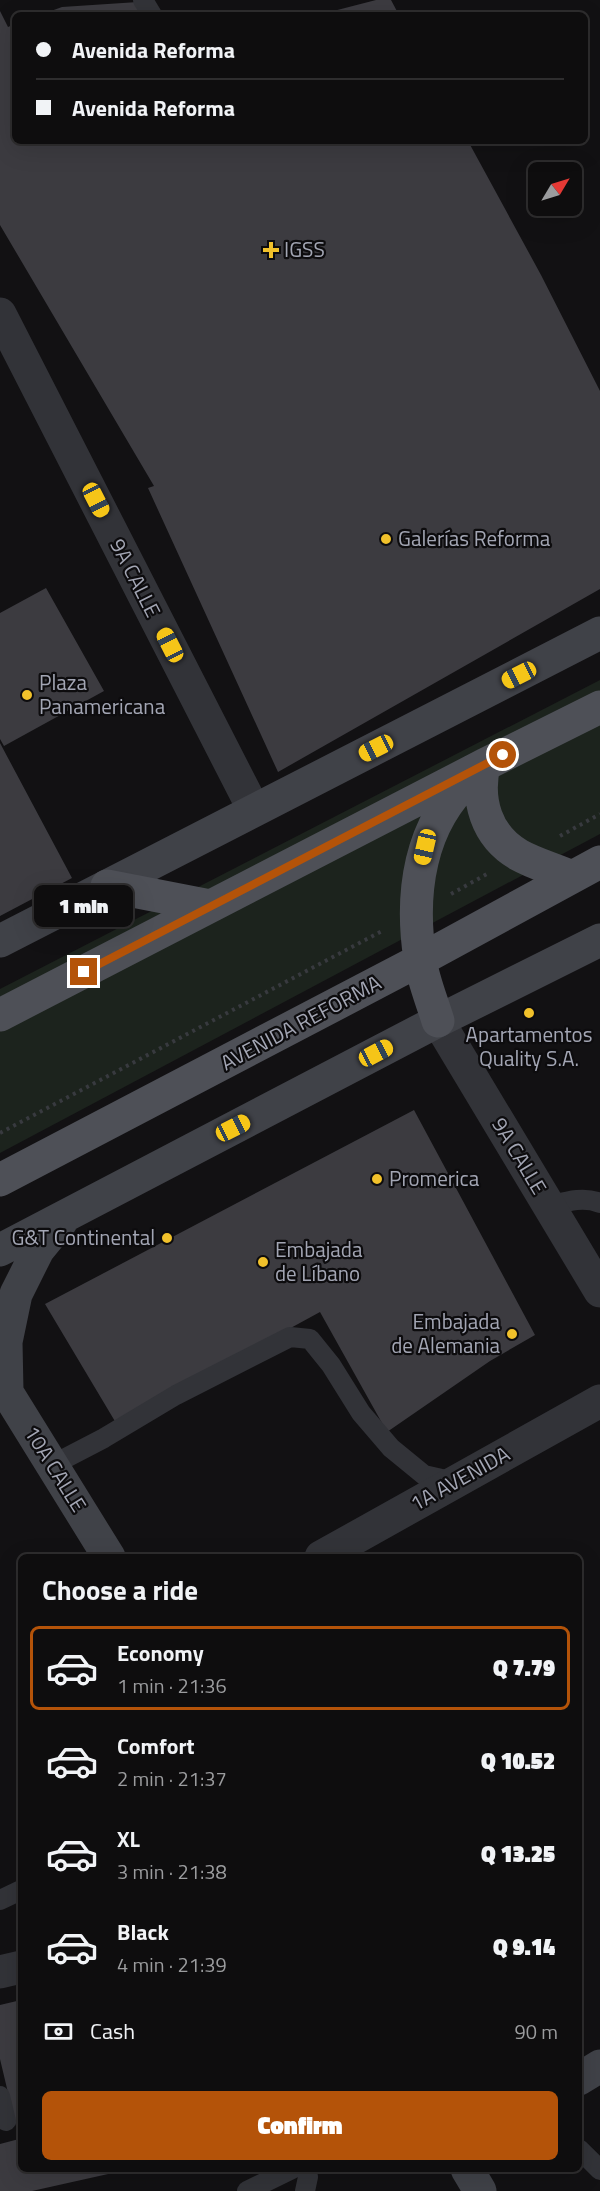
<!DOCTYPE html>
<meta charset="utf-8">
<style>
:root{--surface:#0e0d0e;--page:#1c1b1c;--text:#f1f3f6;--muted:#9b9c9e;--line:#2e2d2e;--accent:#b45309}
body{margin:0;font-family:"Titillium Web",sans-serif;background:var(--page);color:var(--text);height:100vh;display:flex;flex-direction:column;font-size:22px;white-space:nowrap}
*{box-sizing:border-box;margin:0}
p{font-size:20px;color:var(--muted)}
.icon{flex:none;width:33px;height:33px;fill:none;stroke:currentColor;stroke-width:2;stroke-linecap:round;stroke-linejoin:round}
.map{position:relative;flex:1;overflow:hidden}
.side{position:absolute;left:18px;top:1554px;width:564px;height:618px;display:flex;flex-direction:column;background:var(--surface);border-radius:9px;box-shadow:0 6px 24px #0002,0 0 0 2px var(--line)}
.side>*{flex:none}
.hud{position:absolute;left:12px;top:12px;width:576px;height:132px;border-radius:9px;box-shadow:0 6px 24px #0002,0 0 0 2px var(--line);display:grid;align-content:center;height:132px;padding:0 24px;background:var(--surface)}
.needle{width:39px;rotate:52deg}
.fabs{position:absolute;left:528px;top:162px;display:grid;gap:12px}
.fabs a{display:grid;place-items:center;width:54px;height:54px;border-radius:9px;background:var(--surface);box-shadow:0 6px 24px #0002,0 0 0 2px var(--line);font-size:30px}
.end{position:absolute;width:27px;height:27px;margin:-14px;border:8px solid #b45309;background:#fff;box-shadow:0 0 0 3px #fff}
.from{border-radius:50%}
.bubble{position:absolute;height:42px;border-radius:9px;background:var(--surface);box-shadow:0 6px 24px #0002,0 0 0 2px var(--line);font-size:20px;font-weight:800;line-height:42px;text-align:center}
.car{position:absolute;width:18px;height:36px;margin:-18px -9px;border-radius:8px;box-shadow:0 0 4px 2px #0007;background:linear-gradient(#f5c518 24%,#345 0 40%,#f5c518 0 76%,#345 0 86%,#f5c518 0)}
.hud b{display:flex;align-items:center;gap:21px;height:57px;font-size:22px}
.hud b+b{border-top:2px solid var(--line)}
.hud i{width:15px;height:15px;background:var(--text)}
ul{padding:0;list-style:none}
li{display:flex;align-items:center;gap:18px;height:84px;margin:0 12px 9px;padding:0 12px;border:3px solid transparent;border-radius:9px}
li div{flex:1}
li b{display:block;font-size:22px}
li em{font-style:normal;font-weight:800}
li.on{border-color:var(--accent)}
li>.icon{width:54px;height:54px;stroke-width:1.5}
h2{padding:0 24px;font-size:27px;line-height:72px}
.pay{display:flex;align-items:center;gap:15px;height:66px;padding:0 24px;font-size:22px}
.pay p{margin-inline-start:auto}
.primary-button{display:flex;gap:12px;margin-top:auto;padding:12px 24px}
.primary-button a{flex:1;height:69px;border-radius:9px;background:var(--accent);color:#fff;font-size:24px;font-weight:800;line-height:69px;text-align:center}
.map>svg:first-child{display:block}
</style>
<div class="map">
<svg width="600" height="2191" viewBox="0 0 600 2191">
<rect width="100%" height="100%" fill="#121113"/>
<path fill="#1c231d" d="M600 680V834L0 1153V989Z"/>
<path fill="#3c3b40" d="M376 0H391L399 15H318Z
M138 2 146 15H40L62 7Z
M0 11 8 27 15 24V141H468L541 275 600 391V589L278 772 148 488 154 486 0 225Z
M46 588 104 691 4 746 0 739V613Z
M0 743 72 878 0 916Z
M414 1110 535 1335 490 1361 387 1432 320 1312 116 1423 45 1304Z
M21 2000V2169L126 2170 32 2191H0V2144L19 2139 0 2059V2005Z"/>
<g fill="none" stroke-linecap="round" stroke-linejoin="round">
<path stroke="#383a3f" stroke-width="4" stroke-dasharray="3 4.5" stroke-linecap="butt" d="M560 836 600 814
M451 894 487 874
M0 1133 384 930"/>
<path stroke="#323338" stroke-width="20" d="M143 0 152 15
M549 1206C565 1202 583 1196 600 1203
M52 1465 104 1438 176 1395 290 1337 310 1339 331 1365 361 1413 391 1448 424 1475 455 1482
M0 1900 21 1890
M0 2096 6 2121
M579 2149 600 2170
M247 2191 292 2169
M305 2191 308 2177 306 2169"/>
<path stroke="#323338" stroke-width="33" d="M0 314 254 810
M438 1021 600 1291
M321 1557 600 1401
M0 1972 21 1967"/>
<path stroke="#404248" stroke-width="33" d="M0 941 600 633
M0 1250 438 1021 600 940
M0 1381 109 1557
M7 1391 6 1342 16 1294 38 1250 61 1222
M579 2079 600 2066
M467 2169 480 2191"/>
<path stroke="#4e5057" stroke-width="33" d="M484 765C476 800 486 836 519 855 535 864 554 869 572 877
M107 886 210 906
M0 1015 484 765 600 707
M438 1021C432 1001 423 980 420 959 410 894 419 824 470 778
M0 1180 420 960 600 862"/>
</g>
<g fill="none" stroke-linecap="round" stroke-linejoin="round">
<path stroke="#b45309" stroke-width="8" d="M84 972 503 755"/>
</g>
<g fill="#f1c12b" stroke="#0d0c0e" stroke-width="2">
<path d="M268 241h6v6h6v6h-6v6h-6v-6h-6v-6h6z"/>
<circle cx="386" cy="539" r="6"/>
<circle cx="27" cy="695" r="6"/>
<circle cx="529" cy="1013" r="6"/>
<circle cx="377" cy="1179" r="6"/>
<circle cx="167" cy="1238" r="6"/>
<circle cx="263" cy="1262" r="6"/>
<circle cx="512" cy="1334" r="6"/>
</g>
<g text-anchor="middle" stroke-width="4.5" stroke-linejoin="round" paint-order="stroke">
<g font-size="21" fill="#a3a6b4" stroke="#0d0c0e" text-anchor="start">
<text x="284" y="257">IGSS</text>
<text x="398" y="546">Galerías Reforma</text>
<text x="39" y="690">Plaza<tspan x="39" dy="24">Panamericana</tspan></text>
<text x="529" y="1042" text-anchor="middle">Apartamentos<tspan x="529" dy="24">Quality S.A.</tspan></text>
<text x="389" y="1186">Promerica</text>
<text x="155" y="1245" text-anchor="end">G&amp;T Continental</text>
<text x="275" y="1257">Embajada<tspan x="275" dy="24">de Líbano</tspan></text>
<text x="500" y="1329" text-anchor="end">Embajada<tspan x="500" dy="24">de Alemania</tspan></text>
</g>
<g font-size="21" fill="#a3a6b4" stroke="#0d0c0e">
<text transform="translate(135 578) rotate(63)" y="7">9A CALLE</text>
<text transform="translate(301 1023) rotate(-28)" y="7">AVENIDA REFORMA</text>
<text transform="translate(519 1156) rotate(59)" y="7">9A CALLE</text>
<text transform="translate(55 1469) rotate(58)" y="7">10A CALLE</text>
<text transform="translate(460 1479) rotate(-29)" y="7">1A AVENIDA</text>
</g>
</g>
</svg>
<div class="fabs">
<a><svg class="needle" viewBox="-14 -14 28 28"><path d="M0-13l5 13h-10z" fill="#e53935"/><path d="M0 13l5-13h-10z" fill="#9b9c9e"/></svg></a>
</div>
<i class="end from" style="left:503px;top:755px"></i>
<i class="end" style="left:84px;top:972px"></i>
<div class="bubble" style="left:34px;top:885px;width:99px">1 min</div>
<i class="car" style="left:96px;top:500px;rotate:153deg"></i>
<i class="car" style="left:170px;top:645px;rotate:333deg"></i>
<i class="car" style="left:519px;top:675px;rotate:243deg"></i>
<i class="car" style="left:376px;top:748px;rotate:243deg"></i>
<i class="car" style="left:425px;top:847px;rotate:193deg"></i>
<i class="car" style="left:376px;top:1053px;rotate:62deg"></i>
<i class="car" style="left:233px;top:1128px;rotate:63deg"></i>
<div class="hud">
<b><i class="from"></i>Avenida Reforma</b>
<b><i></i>Avenida Reforma</b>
</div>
<section class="side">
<h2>Choose a ride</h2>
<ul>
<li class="on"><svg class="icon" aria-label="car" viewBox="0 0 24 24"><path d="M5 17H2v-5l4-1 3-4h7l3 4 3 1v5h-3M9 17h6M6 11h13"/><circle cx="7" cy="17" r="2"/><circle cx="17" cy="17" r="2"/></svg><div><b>Economy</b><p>1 min · 21:36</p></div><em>Q 7.79</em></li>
<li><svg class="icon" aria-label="car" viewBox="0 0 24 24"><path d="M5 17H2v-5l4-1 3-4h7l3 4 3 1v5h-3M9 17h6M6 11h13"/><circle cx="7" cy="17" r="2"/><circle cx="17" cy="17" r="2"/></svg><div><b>Comfort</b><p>2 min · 21:37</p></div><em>Q 10.52</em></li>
<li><svg class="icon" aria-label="car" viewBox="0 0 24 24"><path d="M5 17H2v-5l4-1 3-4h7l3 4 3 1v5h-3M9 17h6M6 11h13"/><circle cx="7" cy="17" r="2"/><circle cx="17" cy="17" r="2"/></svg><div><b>XL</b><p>3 min · 21:38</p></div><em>Q 13.25</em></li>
<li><svg class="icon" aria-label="car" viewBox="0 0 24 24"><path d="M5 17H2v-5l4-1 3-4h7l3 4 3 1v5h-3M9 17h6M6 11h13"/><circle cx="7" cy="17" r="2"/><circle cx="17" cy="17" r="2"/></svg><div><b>Black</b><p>4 min · 21:39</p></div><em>Q 9.14</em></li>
</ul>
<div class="pay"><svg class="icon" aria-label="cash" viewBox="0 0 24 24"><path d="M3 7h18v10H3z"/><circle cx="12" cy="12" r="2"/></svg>Cash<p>90 m</p></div>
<div class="primary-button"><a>Confirm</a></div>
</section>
</div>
